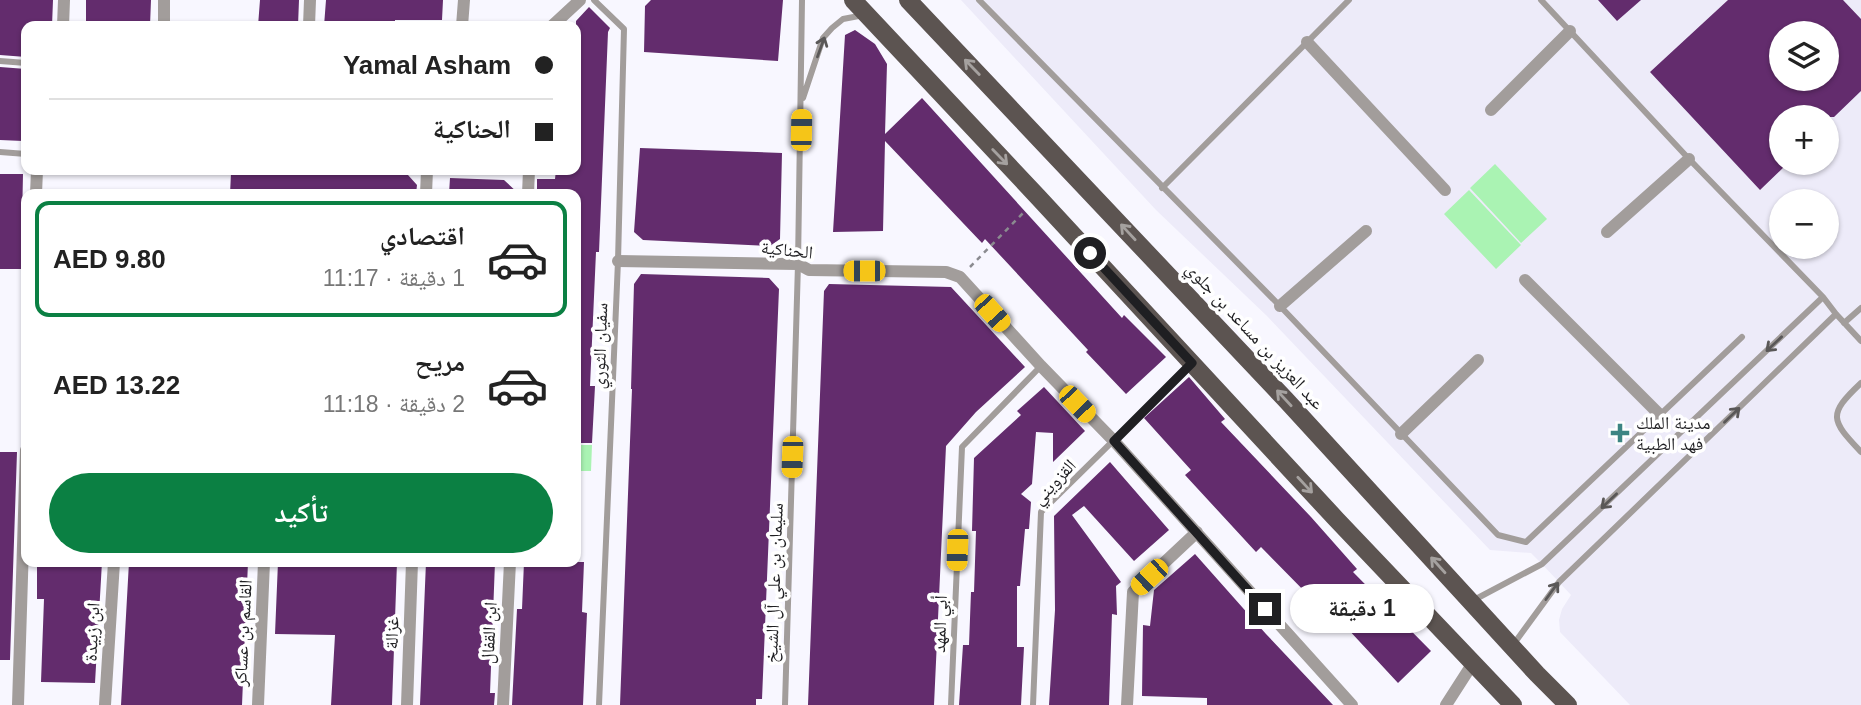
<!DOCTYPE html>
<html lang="ar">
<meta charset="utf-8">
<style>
:root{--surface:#fff;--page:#f6f6f6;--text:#222;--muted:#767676;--line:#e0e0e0;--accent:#0b8043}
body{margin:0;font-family:Arial,"Noto Naskh Arabic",sans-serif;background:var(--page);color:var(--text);direction:rtl;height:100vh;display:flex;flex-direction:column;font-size:26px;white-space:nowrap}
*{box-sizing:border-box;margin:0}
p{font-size:23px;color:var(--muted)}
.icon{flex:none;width:38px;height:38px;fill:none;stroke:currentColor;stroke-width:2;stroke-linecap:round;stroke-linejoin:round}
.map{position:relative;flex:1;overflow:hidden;direction:ltr}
.sheet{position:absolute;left:21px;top:189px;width:560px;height:378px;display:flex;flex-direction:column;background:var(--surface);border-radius:14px;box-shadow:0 2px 5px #0004;direction:rtl}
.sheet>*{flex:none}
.banner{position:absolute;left:21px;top:21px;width:560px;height:154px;border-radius:14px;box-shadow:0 2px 5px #0004;direction:rtl;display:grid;align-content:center;height:154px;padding:0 28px;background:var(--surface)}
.fabs{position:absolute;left:1769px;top:21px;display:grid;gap:14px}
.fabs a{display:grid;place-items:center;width:70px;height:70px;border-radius:50%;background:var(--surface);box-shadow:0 2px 5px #0004;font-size:35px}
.end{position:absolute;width:32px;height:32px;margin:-16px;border:9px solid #1f1f22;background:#fff;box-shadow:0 0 0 4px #fff}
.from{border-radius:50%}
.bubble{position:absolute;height:49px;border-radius:24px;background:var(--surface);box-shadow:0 2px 5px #0004;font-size:23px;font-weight:700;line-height:49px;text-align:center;direction:rtl}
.car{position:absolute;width:21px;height:42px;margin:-21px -10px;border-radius:9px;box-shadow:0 0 5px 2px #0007;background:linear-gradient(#f5c518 24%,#345 0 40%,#f5c518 0 76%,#345 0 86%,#f5c518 0)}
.banner b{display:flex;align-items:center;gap:24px;height:66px;font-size:26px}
.banner b+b{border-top:2px solid var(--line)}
.banner i{width:18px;height:18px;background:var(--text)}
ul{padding:12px 0 0;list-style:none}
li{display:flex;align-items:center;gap:21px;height:116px;margin:0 14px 10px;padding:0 14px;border:4px solid transparent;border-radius:14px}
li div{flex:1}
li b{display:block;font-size:26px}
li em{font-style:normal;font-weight:700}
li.on{border-color:var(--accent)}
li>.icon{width:63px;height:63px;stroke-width:1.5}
.action{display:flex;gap:14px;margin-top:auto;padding:14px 28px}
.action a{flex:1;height:80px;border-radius:42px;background:var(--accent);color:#fff;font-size:28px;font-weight:700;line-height:80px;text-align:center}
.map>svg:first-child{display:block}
</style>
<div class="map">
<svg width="1861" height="705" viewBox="0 0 1861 705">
<rect width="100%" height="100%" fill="#f8f7ff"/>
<path fill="#edebf9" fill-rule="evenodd" d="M961 0H1861V705H1630L1560 632 1559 620 1562 609 1571 595 1542 564 1531 553 1490 550 1267 316 1156 210ZM1782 33H1827V79H1782ZM1782 117H1827V163H1782ZM1782 201H1827V247H1782Z"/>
<path fill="#aaf3b3" d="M1495 164 1547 219 1521 243 1470 188Z
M1469 190 1521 245 1496 269 1444 214Z
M576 445H592L591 471H576Z"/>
<path fill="#632c6d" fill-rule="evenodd" d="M0 0H53L52 26H26V57L0 55Z
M86 0H151L150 26H86Z
M260 0H299L298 26H258Z
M326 0H443L442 20H395V26H324Z
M651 0H783L778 61 644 52 645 6Z
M1598 0H1641L1617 21Z
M1728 0H1843L1861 19V91L1834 117H1782V163H1788L1760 190 1650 72ZM1782 33H1827V79H1782Z
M589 7 610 28 608 32 599 252H596L590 386H595L592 443H576V194H537V179H555L556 170H576V21Z
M855 30 875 44 887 64 885 134 922 98 1122 318 1124 315 1166 357 1126 394 1086 352 1088 350 985 239 982 243 885 141 883 231 833 232 845 35Z
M0 67 26 69 23 141 0 140Z
M640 148 782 153 780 239 770 246 643 240 634 232Z
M279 172 408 175 417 185 416 194H230L231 173Z
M0 174H23L21 269H0Z
M450 178 504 180 519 194H449Z
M641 274 769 278 779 289 762 699H756V705H620L632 389H631L634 284Z
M829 284 951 287 1025 367 976 412 946 446 934 705H808L824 291Z
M1189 377 1225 419 1221 422 1311 517 1357 569 1353 572 1431 651 1398 683 1321 600 1317 604 1261 547 1256 552 1185 475 1191 470 1144 418Z
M1044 387 1085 431 1053 462V433L1036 432 1032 484 1021 494 1031 502 1029 529H1025L1020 586H1017V647H1024L1021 705H959L963 645H969L971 592H974L976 531H972L974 458 1021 415 1017 411Z
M0 452H17L10 660H0Z
M1110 462 1169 530 1134 561 1084 506 1072 515 1121 582 1116 586 1117 615 1112 614 1109 705H1049L1055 610 1054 516Z
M1195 554 1266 634 1333 705H1207V698L1142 696 1143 625 1150 626 1154 590Z
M37 562H102L95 683 41 682 44 599H37Z
M129 562H248L242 705H121Z
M278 562H397L392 705H331L335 635 275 634Z
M426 562H495L490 693H495L494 705H420Z
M524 562H584L582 612 587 613 583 705H512L517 609H522Z"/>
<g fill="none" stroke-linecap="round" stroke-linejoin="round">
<path stroke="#8b8b90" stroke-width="2.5" stroke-dasharray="5 5" stroke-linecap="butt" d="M970 267 1026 210"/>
<path stroke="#a29d9b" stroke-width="6" d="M594 0 624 29 618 261 599 705
M979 0 1280 306 1498 535 1526 542 1742 337
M1541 0 1689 159 1823 297 1836 314 1861 341
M0 61 26 63
M803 98 823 38 832 28 843 19 864 15
M0 152 26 154
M1162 188 1349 0
M1844 323 1861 308
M1861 383C1827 415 1831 420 1861 452
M1472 601 1542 564 1823 297
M1513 645 1559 582 1836 314
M785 705 798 264 802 0
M951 705 962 447 1041 366
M1033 705 1041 512 1191 364"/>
<path stroke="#a29d9b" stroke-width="12" d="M63 26 64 0
M164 26V0
M309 26 310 0
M462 26 464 0
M552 26 580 0
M1307 42 1445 190
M1491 110 1570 31
M36 194 37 170
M426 194 427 170
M528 194 529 170
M1607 232 1689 159
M618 261 798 264 809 270 946 272 960 277 1041 366 1114 441 1352 705
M1525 280 1660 415
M1280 306 1366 231
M1401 434 1478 360
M18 705 26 450
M105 705 114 562
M258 705 264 562
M407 705 412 562
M503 705 510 562
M1127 705 1133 592 1197 532
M1446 705 1473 663"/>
<path stroke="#5c5451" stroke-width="18" d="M853 0 1038 197 1336 519 1513 705
M908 0 1286 400 1537 674 1568 705"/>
</g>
<defs><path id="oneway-shaft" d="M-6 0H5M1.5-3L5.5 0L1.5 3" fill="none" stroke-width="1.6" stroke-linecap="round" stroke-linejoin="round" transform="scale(1.75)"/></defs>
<g stroke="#5a5858">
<use href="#oneway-shaft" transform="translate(821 47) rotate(-70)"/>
<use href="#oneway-shaft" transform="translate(1774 344) rotate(137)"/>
<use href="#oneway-shaft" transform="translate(1732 415) rotate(-44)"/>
<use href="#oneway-shaft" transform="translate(1609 501) rotate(137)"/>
<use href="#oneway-shaft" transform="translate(1552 591) rotate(-54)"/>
</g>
<g stroke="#a5a19f">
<use href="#oneway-shaft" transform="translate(972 67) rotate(-134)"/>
<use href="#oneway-shaft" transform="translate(1000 157) rotate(46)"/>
<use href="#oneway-shaft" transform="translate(1128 232) rotate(-133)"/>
<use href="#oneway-shaft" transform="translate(1284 398) rotate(-133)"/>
<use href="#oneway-shaft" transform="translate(1305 485) rotate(47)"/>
<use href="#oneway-shaft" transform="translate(1438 565) rotate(-132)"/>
</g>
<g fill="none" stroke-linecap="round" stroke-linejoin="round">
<path stroke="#1f1f22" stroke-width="9" d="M1090 253 1192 363 1114 441 1265 609"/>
</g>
<path fill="#3c8483" stroke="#fff" stroke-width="2.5" d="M1616.5 422.5h7v7h7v7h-7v7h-7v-7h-7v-7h7z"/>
<g text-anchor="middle" stroke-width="7" stroke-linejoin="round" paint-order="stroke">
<g font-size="18" fill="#1f1f22" stroke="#fff">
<text transform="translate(787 250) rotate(6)" y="6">الحناكية</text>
<text transform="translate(1255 336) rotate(47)" y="6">عبد العزيز بن مساعد بن جلوي</text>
<text transform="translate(600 346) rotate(-88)" y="6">سفيان الثوري</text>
<text transform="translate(1054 482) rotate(-47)" y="6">القزويني</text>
<text transform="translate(774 583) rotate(-88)" y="6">سليمان بن علي آل الشيخ</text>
<text transform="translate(940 624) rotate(-88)" y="6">أبي المهد</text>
<text transform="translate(92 632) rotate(-87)" y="6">ابن زبيدة</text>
<text transform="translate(243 633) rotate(-87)" y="6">القاسم بن عساكر</text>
<text transform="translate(392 633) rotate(-88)" y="6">غزالة</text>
<text transform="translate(489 633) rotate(-87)" y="6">ابن القفال</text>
</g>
<g font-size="18" fill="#1f1f22" stroke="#fff" text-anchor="start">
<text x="1636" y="429">مدينة الملك<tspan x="1636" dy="21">فهد الطبية</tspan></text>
</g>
</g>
</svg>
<div class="fabs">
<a><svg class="icon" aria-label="layers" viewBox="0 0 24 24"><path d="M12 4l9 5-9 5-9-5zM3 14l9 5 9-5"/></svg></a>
<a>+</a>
<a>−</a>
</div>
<i class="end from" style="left:1090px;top:253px"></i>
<i class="end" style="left:1265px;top:609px"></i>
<div class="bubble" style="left:1290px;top:584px;width:144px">1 دقيقة</div>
<i class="car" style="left:801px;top:130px;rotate:1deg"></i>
<i class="car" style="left:864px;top:271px;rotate:270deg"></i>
<i class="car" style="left:992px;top:313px;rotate:138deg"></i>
<i class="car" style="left:1077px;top:404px;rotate:136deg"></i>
<i class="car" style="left:792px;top:457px;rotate:182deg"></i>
<i class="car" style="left:957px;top:550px;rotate:182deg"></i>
<i class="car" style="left:1149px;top:577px;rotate:227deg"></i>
<div class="banner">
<b><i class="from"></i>Yamal Asham</b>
<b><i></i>الحناكية</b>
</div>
<section class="sheet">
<ul>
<li class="on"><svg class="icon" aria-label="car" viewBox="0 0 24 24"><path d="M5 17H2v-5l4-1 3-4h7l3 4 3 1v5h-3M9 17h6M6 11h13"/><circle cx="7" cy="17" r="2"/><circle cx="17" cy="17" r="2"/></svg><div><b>اقتصادي</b><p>1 دقيقة · 11:17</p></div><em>AED 9.80</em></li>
<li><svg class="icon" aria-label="car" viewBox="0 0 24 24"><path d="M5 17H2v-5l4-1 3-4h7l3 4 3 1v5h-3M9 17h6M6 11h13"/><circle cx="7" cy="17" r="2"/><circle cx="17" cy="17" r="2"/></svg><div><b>مريح</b><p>2 دقيقة · 11:18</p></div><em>AED 13.22</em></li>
</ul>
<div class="action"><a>تأكيد</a></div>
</section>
</div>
